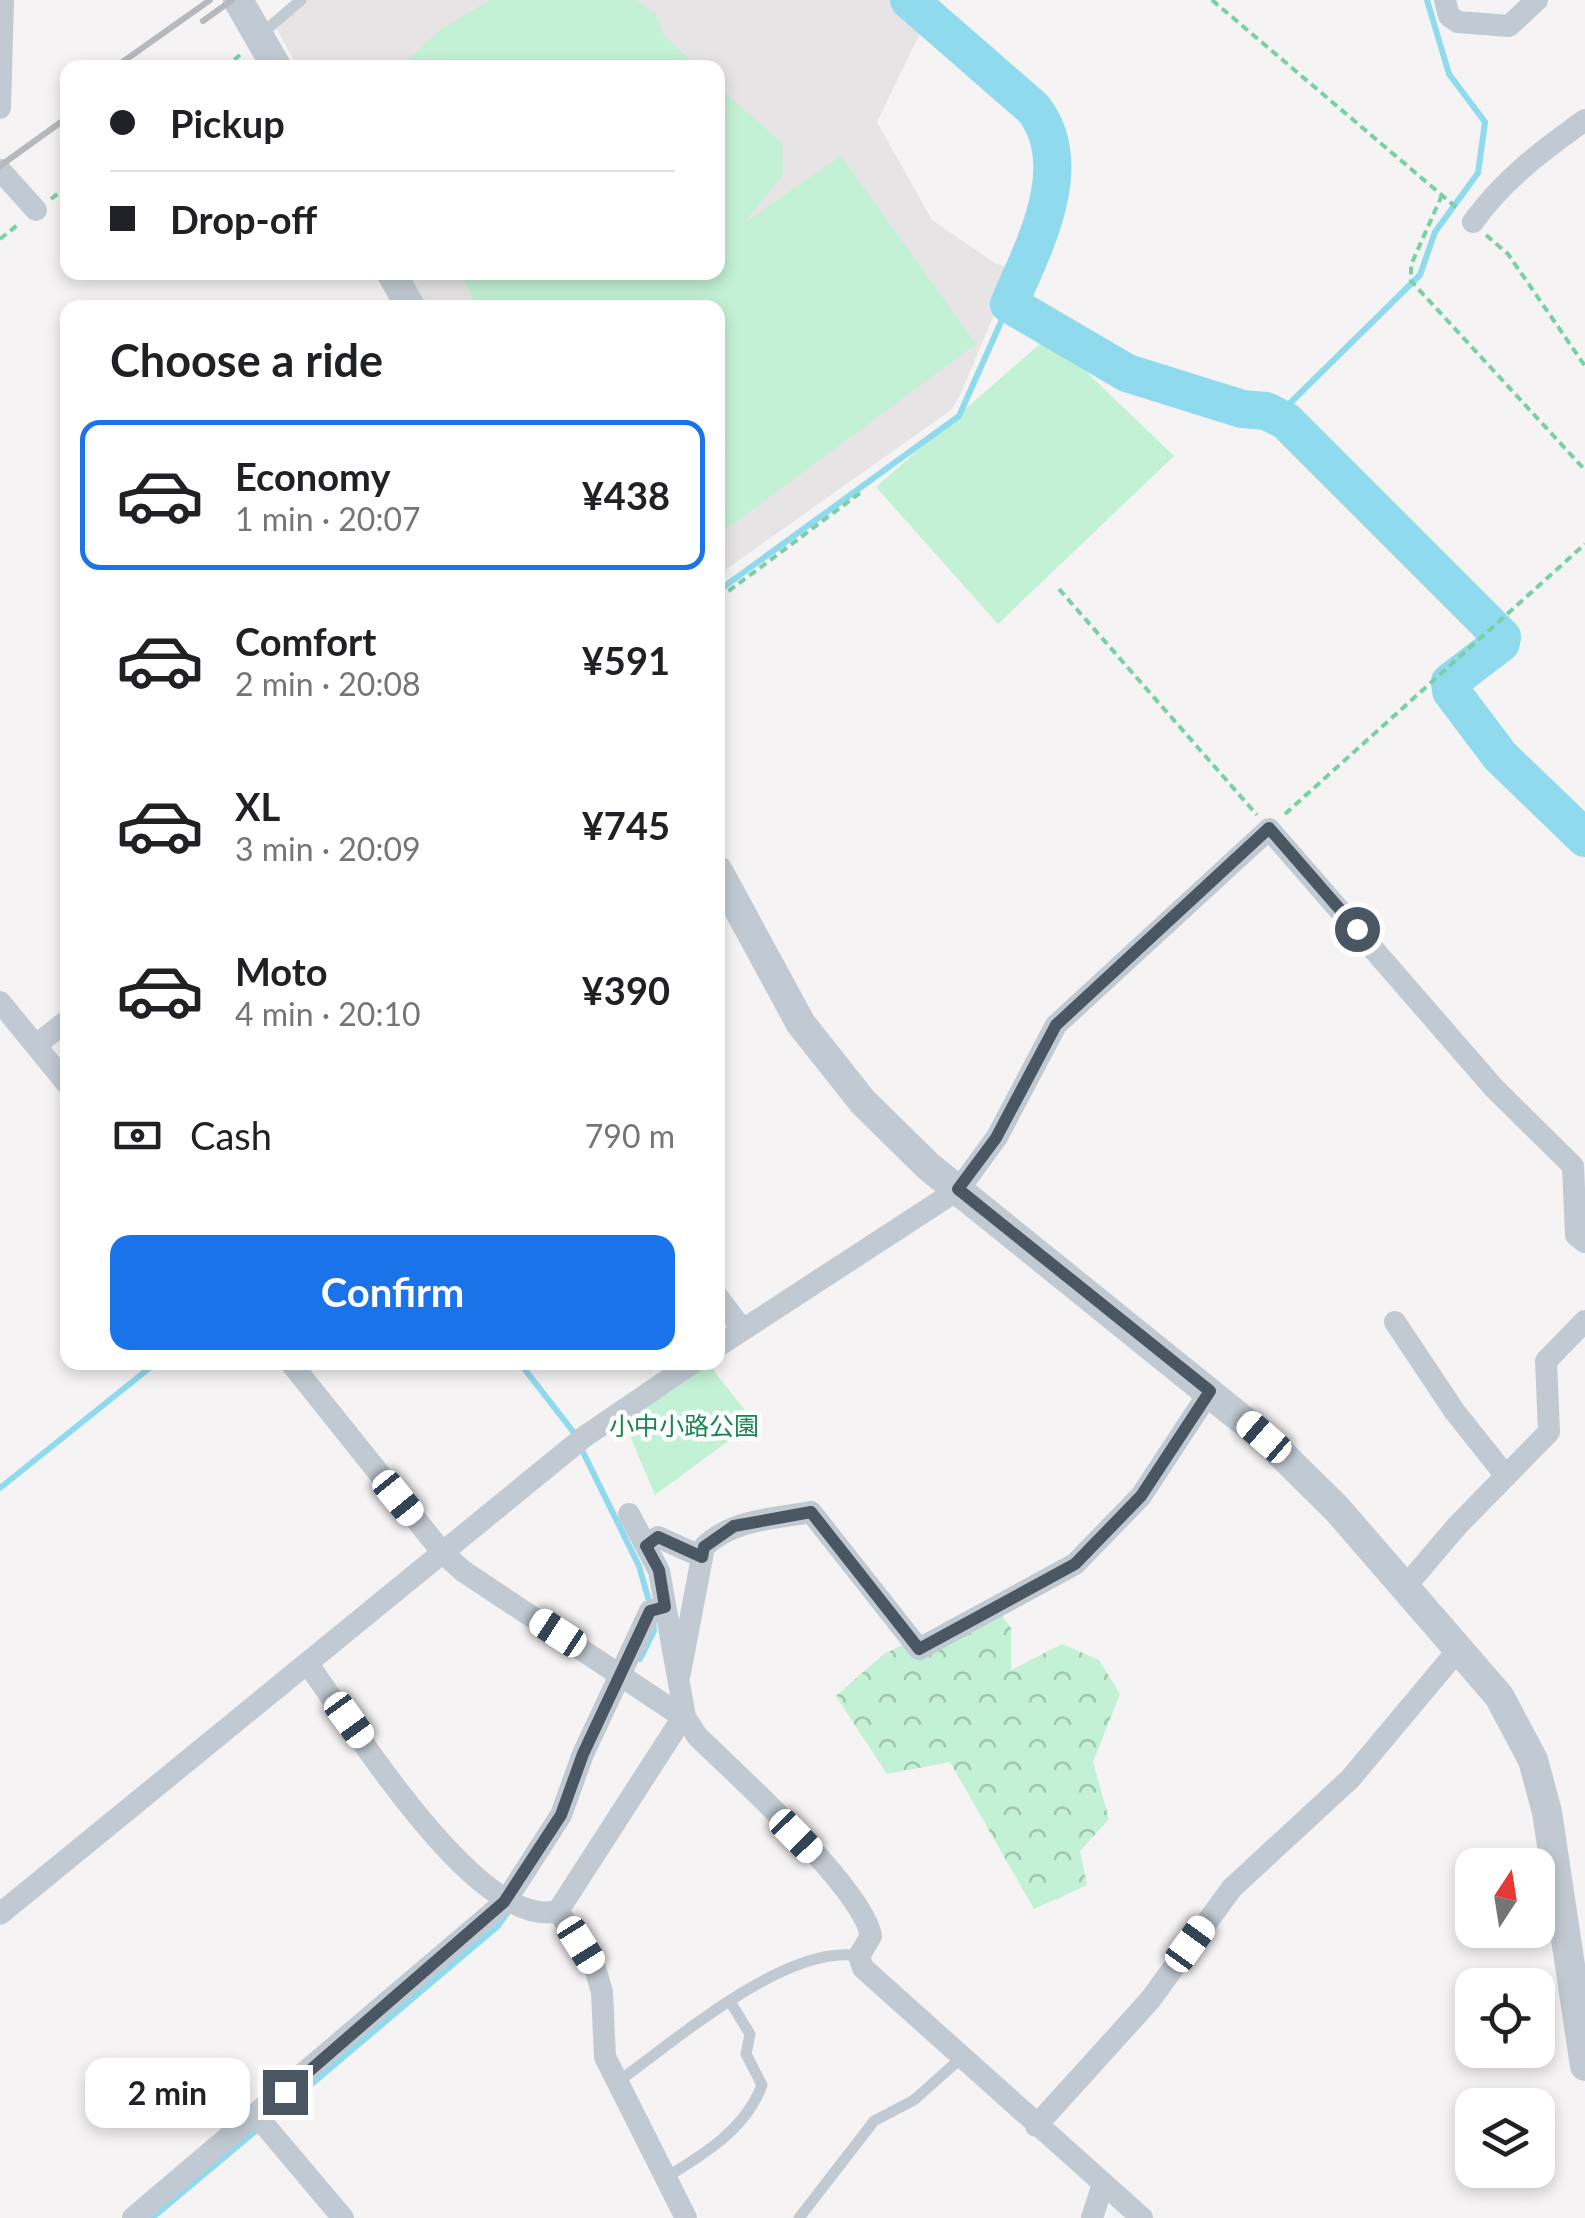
<!DOCTYPE html>
<meta charset="utf-8">
<style>
:root{--surface:#fff;--page:#f6f6f6;--text:#202124;--muted:#757577;--line:#e0e0e0;--accent:#1a73e8}
body{margin:0;font-family:Lato,"Noto Sans JP",sans-serif;background:var(--page);color:var(--text);height:100vh;display:flex;flex-direction:column;font-size:38px;white-space:nowrap}
*{box-sizing:border-box;margin:0}
p{font-size:32px;color:var(--muted)}
.icon{flex:none;width:55px;height:55px;fill:none;stroke:currentColor;stroke-width:2;stroke-linecap:round;stroke-linejoin:round}
.map{position:relative;flex:1;overflow:hidden}
.details{position:absolute;left:60px;top:300px;width:665px;height:1070px;display:flex;flex-direction:column;background:var(--surface);border-radius:20px;box-shadow:0 5px 15px #0003}
.details>*{flex:none}
.top-card{position:absolute;left:60px;top:60px;width:665px;height:220px;border-radius:20px;box-shadow:0 5px 15px #0003;display:grid;align-content:center;height:220px;padding:0 50px;background:var(--surface)}
.needle{width:65px;rotate:12deg}
.tools{position:absolute;left:1455px;top:1848px;display:grid;gap:20px}
.tools a{display:grid;place-items:center;width:100px;height:100px;border-radius:20px;background:var(--surface);box-shadow:0 5px 15px #0003;font-size:50px}
.end{position:absolute;width:45px;height:45px;margin:-22px;border:12px solid #4a5661;background:#fff;box-shadow:0 0 0 5px #fff}
.from{border-radius:50%}
.bubble{position:absolute;height:70px;border-radius:20px;background:var(--surface);box-shadow:0 5px 15px #0003;font-size:32px;font-weight:700;line-height:70px;text-align:center}
.car{position:absolute;width:30px;height:60px;margin:-30px -15px;border-radius:12px;box-shadow:0 0 8px 2px #0007;background:linear-gradient(#fff 24%,#345 0 40%,#fff 0 76%,#345 0 86%,#fff 0)}
.top-card b{display:flex;align-items:center;gap:35px;height:95px;font-size:38px}
.top-card b+b{border-top:2px solid var(--line)}
.top-card i{width:25px;height:25px;background:var(--text)}
ul{padding:0;list-style:none}
li{display:flex;align-items:center;gap:30px;height:150px;margin:0 20px 15px;padding:0 30px;border:5px solid transparent;border-radius:20px}
li div{flex:1}
li b{display:block;font-size:38px}
li em{font-style:normal;font-weight:700}
li.selected{border-color:var(--accent)}
li>.icon{width:90px;height:90px;stroke-width:1.5}
h2{padding:0 50px;font-size:45px;line-height:120px}
.pay{display:flex;align-items:center;gap:25px;height:110px;padding:0 50px;font-size:38px}
.pay p{margin-inline-start:auto}
.action{display:flex;gap:20px;margin-top:auto;padding:20px 50px}
.action a{flex:1;height:115px;border-radius:20px;background:var(--accent);color:#fff;font-size:40px;font-weight:700;line-height:115px;text-align:center}
.map>svg:first-child{display:block}
</style>
<div class="map">
<svg width="1585" height="2218" viewBox="0 0 1585 2218">
<defs>
<pattern id="forest-crowns" width="20" height="18" patternUnits="userSpaceOnUse" patternTransform="scale(2.5)"><rect width="20" height="18" fill="#c3f1d5"/><path d="M2 6a3 3 0 1 1 6 0M12 15a3 3 0 1 1 6 0" fill="none" stroke="#a0c6b0"/></pattern>
</defs>
<rect width="100%" height="100%" fill="#f5f3f3"/>
<path fill="#e6e4e5" d="M306 0H892L923 27 877 122 932 220 995 263 1013 270 960 395 951 410 718 575V308L428 307 409 273 718 272V68L298 67 275 26Z"/>
<path fill="url(#forest-crowns)" d="M992 1602 1011 1628V1670L1062 1644 1099 1660 1120 1694 1093 1762 1109 1819 1080 1851 1087 1885 1034 1909 950 1762 887 1774 836 1696 884 1654Z"/>
<path fill="#c3f1d5" d="M490 0H636L656 14 663 34 698 67H401L440 30Z
M718 87 782 143 783 175 743 224 841 156 976 344 718 535V308L477 307 460 273 718 272Z
M1049 336 1174 456 998 624 876 487Z
M707 1362 754 1422 655 1495 624 1422Z"/>
<g fill="none" stroke-linecap="round" stroke-linejoin="round">
<path stroke="#90daee" stroke-width="6" d="M1278 415 1420 275 1435 232 1478 173 1485 122 1449 74 1427 0
M718 591 959 416 1009 304
M519 1362 575 1434
M580 1446 639 1566 651 1608
M0 1488 157 1362
M640 1659 654 1631 653 1620
M268 2121 498 1926 507 1913
M152 2218 258 2129"/>
<path stroke="#90daee" stroke-width="38" d="M909 0 1033 108C1078 165 1034 246 1009 304L1127 373 1242 409 1266 411 1286 421 1502 637 1501 643 1450 682 1451 691 1500 756 1585 838"/>
<path stroke="#7ad0a6" stroke-width="4" stroke-dasharray="8 5" stroke-linecap="butt" d="M1212 0 1457 208
M224 68 240 55
M1442 195 1411 265V281L1585 470
M51 199 68 186
M1486 235 1508 254 1585 366
M0 239 20 223
M1059 589 1257 815
M718 599 860 493
M1285 814 1585 544"/>
<path stroke="#c1cad2" stroke-width="11" d="M260 35 301 0
M616 2083C674 2042 786 1943 859 1956
M665 2178C703 2155 746 2129 762 2085L746 2054 750 2034 731 2003
M799 2218 874 2121 914 2100 960 2059"/>
<path stroke="#c1cad2" stroke-width="22" d="M1445 0 1449 16 1458 22 1509 26 1537 0
M0 108 3 0
M0 170 36 210
M1473 222C1504 179 1542 151 1585 120
M0 1002 68 1085
M36 1045 68 1020
M718 1297 742 1329
M1395 1322 1455 1412 1506 1476
M718 1346 959 1189 997 1137 1056 1025 1269 829 1494 1088 1573 1166 1576 1235 1585 1242
M290 1362 442 1552 463 1571 683 1717 558 1911C478 1932 351 1722 307 1663
M629 1514 659 1571 685 1717 697 1736C737 1775 862 1887 871 1936L859 1956 863 1968 1142 2218
M646 1546 658 1537 702 1557
M1405 1587 1457 1526 1549 1432 1546 1361 1585 1321
M680 1673 704 1547C732 1519 774 1519 811 1512L919 1649 1075 1564 1141 1496 1210 1391
M558 1911 595 1968 602 1992 605 2057 686 2218
M0 1914 584 1437 694 1362
M257 2116 343 2218
M1036 2126 1150 2000 1232 1888 1350 1779 1458 1650
M133 2218 505 1902 561 1815 583 1754 650 1611 665 1607
M1092 2218 1103 2184"/>
<path stroke="#c1cad2" stroke-width="30" d="M238 0 277 68
M391 272 411 308
M718 871 801 1024 863 1102 928 1166 1264 1437 1337 1509 1499 1696 1533 1760 1547 1812 1585 2066"/>
<path stroke="#b5b8bd" stroke-width="6" d="M203 21 232 0
M114 68 210 0
M0 166 68 117"/>
</g>
<g fill="none" stroke-linecap="round" stroke-linejoin="round">
<path stroke="#4a5661" stroke-width="12" d="M285 2092 504 1902 561 1815 583 1754 650 1611 665 1607 659 1570 646 1546 658 1537 702 1557 704 1547 734 1526 811 1512 919 1649 1075 1564 1141 1496 1210 1391 958 1189 996 1138 1056 1025 1269 828 1357 929"/>
</g>
<g text-anchor="middle" stroke-width="9" stroke-linejoin="round" paint-order="stroke">
<g font-size="25" fill="#17864f" stroke="#fff">
<text x="684" y="1435">小中小路公園</text>
</g>
</g>
</svg>
<div class="tools">
<a><svg class="needle" viewBox="-14 -14 28 28"><path d="M0-13l5 13h-10z" fill="#e53935"/><path d="M0 13l5-13h-10z" fill="#757577"/></svg></a>
<a><svg class="icon" aria-label="locate" viewBox="0 0 24 24"><circle cx="12" cy="12" r="6"/><path d="M12 2v4M12 18v4M2 12h4M18 12h4"/></svg></a>
<a><svg class="icon" aria-label="layers" viewBox="0 0 24 24"><path d="M12 4l9 5-9 5-9-5zM3 14l9 5 9-5"/></svg></a>
</div>
<i class="end from" style="left:1357px;top:929px"></i>
<i class="end" style="left:285px;top:2092px"></i>
<div class="bubble" style="left:85px;top:2058px;width:165px">2 min</div>
<i class="car" style="left:1264px;top:1437px;rotate:311deg"></i>
<i class="car" style="left:398px;top:1498px;rotate:141deg"></i>
<i class="car" style="left:558px;top:1633px;rotate:303deg"></i>
<i class="car" style="left:349px;top:1720px;rotate:144deg"></i>
<i class="car" style="left:796px;top:1836px;rotate:136deg"></i>
<i class="car" style="left:1190px;top:1944px;rotate:36deg"></i>
<i class="car" style="left:581px;top:1945px;rotate:148deg"></i>
<div class="top-card">
<b><i class="from"></i>Pickup</b>
<b><i></i>Drop-off</b>
</div>
<section class="details">
<h2>Choose a ride</h2>
<ul>
<li class="selected"><svg class="icon" aria-label="car" viewBox="0 0 24 24"><path d="M5 17H2v-5l4-1 3-4h7l3 4 3 1v5h-3M9 17h6M6 11h13"/><circle cx="7" cy="17" r="2"/><circle cx="17" cy="17" r="2"/></svg><div><b>Economy</b><p>1 min · 20:07</p></div><em>¥438</em></li>
<li><svg class="icon" aria-label="car" viewBox="0 0 24 24"><path d="M5 17H2v-5l4-1 3-4h7l3 4 3 1v5h-3M9 17h6M6 11h13"/><circle cx="7" cy="17" r="2"/><circle cx="17" cy="17" r="2"/></svg><div><b>Comfort</b><p>2 min · 20:08</p></div><em>¥591</em></li>
<li><svg class="icon" aria-label="car" viewBox="0 0 24 24"><path d="M5 17H2v-5l4-1 3-4h7l3 4 3 1v5h-3M9 17h6M6 11h13"/><circle cx="7" cy="17" r="2"/><circle cx="17" cy="17" r="2"/></svg><div><b>XL</b><p>3 min · 20:09</p></div><em>¥745</em></li>
<li><svg class="icon" aria-label="car" viewBox="0 0 24 24"><path d="M5 17H2v-5l4-1 3-4h7l3 4 3 1v5h-3M9 17h6M6 11h13"/><circle cx="7" cy="17" r="2"/><circle cx="17" cy="17" r="2"/></svg><div><b>Moto</b><p>4 min · 20:10</p></div><em>¥390</em></li>
</ul>
<div class="pay"><svg class="icon" aria-label="cash" viewBox="0 0 24 24"><path d="M3 7h18v10H3z"/><circle cx="12" cy="12" r="2"/></svg>Cash<p>790 m</p></div>
<div class="action"><a>Confirm</a></div>
</section>
</div>
